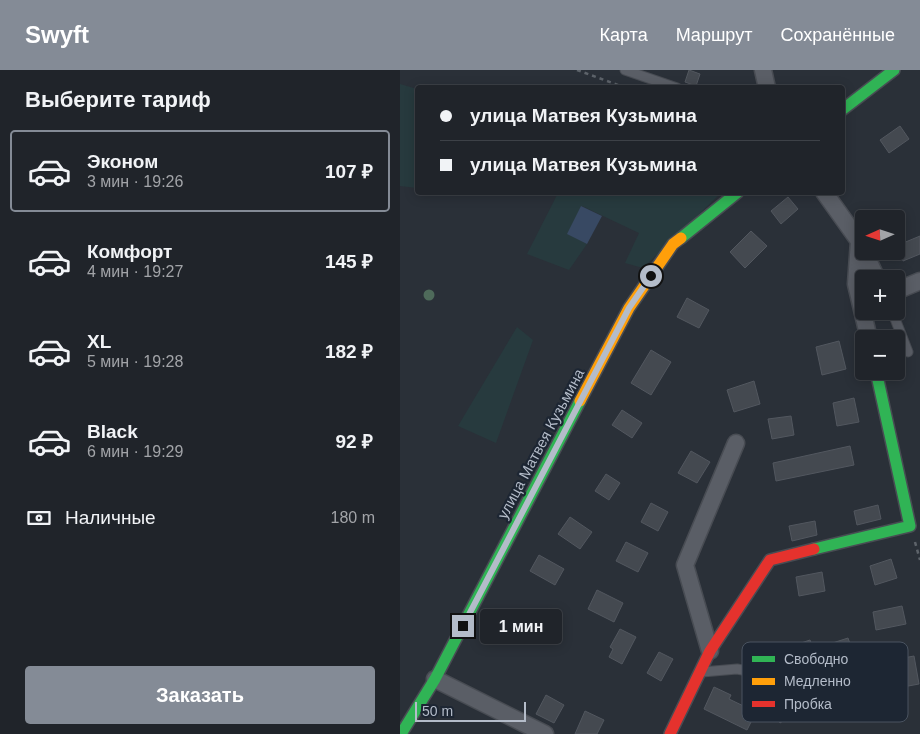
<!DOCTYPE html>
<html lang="ru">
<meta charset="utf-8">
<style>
:root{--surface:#20242a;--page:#282c32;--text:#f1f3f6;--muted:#a2a4a8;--line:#3d4147;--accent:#848b96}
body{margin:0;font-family:Arial,sans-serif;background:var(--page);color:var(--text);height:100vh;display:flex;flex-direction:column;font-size:19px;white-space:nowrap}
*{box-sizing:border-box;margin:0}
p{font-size:16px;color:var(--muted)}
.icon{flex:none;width:28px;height:28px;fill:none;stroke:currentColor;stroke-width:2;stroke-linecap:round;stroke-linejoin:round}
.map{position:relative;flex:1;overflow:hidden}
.panel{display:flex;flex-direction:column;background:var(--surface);width:400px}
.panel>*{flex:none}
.hud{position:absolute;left:15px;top:15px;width:430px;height:110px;border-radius:5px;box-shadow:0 2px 12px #0003,0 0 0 1px var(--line);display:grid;align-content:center;height:110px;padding:0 25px;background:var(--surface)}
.needle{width:32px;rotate:267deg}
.controls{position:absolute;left:455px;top:140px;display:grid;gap:10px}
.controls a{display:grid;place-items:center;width:50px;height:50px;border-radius:5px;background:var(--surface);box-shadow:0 2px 12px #0003,0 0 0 1px var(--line);font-size:25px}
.scale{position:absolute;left:15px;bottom:12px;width:111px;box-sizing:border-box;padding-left:5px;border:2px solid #b4bcc9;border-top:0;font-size:14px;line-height:18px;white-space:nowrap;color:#b4bcc9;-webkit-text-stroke:4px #1d2633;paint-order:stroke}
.end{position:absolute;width:22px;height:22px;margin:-11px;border:6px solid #b4bcc9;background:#111;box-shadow:0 0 0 2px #111}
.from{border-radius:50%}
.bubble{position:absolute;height:35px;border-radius:5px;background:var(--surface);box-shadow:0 2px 12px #0003,0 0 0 1px var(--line);font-size:16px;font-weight:700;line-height:35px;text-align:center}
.hud b{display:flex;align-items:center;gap:18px;height:48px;font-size:19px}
.hud b+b{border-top:1px solid var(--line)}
.hud i{width:12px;height:12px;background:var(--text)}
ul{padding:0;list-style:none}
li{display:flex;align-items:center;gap:15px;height:82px;margin:0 10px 8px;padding:0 15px;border:2px solid transparent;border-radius:5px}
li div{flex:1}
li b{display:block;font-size:19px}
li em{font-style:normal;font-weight:700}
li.on{border-color:var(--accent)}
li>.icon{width:45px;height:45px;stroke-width:1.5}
h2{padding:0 25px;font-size:22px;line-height:60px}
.pay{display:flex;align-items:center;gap:12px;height:55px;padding:0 25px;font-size:19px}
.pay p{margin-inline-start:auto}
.button{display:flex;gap:10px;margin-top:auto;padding:10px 25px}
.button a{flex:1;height:58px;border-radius:5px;background:var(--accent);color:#fff;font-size:20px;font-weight:700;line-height:58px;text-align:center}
header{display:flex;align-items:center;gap:30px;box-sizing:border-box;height:70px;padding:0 25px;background:var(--accent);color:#fff}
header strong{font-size:24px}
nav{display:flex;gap:28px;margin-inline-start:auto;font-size:18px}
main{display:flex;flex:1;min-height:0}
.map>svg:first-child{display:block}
</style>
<header>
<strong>Swyft</strong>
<nav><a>Карта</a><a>Маршрут</a><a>Сохранённые</a></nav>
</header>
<main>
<section class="panel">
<h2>Выберите тариф</h2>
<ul>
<li class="on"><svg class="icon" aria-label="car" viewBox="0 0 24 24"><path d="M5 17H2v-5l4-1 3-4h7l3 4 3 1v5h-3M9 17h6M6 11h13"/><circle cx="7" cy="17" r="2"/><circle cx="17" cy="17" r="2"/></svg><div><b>Эконом</b><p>3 мин · 19:26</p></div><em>107 ₽</em></li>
<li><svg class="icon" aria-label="car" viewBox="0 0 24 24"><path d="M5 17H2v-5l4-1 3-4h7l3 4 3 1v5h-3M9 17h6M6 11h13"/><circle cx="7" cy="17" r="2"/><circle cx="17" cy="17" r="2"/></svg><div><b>Комфорт</b><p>4 мин · 19:27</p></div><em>145 ₽</em></li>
<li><svg class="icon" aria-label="car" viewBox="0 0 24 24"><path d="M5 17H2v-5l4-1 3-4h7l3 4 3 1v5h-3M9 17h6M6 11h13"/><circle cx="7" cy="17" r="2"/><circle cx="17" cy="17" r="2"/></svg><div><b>XL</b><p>5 мин · 19:28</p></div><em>182 ₽</em></li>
<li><svg class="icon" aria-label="car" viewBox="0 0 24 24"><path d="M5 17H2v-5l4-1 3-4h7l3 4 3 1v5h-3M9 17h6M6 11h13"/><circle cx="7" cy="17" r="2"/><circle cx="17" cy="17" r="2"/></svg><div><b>Black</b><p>6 мин · 19:29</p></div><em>92 ₽</em></li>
</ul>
<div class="pay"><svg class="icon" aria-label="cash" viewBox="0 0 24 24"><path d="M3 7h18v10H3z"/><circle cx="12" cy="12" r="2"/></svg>Наличные<p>180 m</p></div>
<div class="button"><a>Заказать</a></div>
</section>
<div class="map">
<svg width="520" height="664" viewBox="0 0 520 664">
<rect width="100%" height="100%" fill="#2a3038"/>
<path fill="#273a3e" d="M0 14 17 19V118L0 116Z
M158 123H321L243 198 225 193 239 163 182 136 168 164 187 174 169 200 127 184Z
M117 257 133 270 96 373 58 356Z"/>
<path fill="#384963" d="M181 136 202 146 187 174 167 164Z"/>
<path fill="#444950" stroke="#52575f" d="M289 0 300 4 296 16 285 12Z
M500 56 509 69 489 83 480 70Z
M388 127 398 139 381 154 371 141Z
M351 161 367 176 345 198 330 182Z
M520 166V184L503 191 496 176Z
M287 228 309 240 299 258 277 247Z
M439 271 446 299 422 305 416 277Z
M251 280 271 292 251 325 231 313Z
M354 311 360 334 334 342 327 320Z
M454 328 459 352 437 356 433 333Z
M222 340 242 353 232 368 212 355Z
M391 346 394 365 372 369 368 349Z
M450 376 454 395 376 411 373 393Z
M291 381 310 392 297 413 278 403Z
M206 404 220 413 209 430 195 421Z
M251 433 268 442 258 461 241 452Z
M478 435 481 449 457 455 454 441Z
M170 447 192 462 180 479 158 464Z
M415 451 417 465 392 471 389 456Z
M226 472 248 483 238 502 216 491Z
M139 485 164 499 155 515 130 501Z
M491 489 497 508 475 515 470 496Z
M422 502 425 521 399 526 396 507Z
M197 520 223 533 214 552 188 539Z
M502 536 506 554 476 560 473 542Z
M110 543 131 554 123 569 102 558Z
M220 559 236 567 222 594 209 587 213 579 210 577Z
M448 568 454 585 423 596 417 578Z
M410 570 417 588 402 593 395 575Z
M259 582 273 589 261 611 247 603Z
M514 586 519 614 503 617 498 589Z
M427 610 432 618 420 626 426 638 411 647 405 636 380 653 372 641Z
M314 617 331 625 329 629 356 642 347 660 304 639Z
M146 625 164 635 154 653 136 644Z
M185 641 204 650 197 664H175Z"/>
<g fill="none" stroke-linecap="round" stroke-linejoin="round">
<defs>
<path id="lane" d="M225 0 277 18
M492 241 508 282
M302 602 337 599 365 604 390 597 404 600"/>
<path id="street" d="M363 0 367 18
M424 122 459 171 456 214 469 269
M464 181 477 209
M496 221 520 211
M310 581 285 495 336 373
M35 609 145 664"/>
<path id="fast" d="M442 40 494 0
M281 168 338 122
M414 479 510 456 476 301
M1 664 35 609 180 331"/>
<path id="slow" d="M180 331 229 238 273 174 281 168"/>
<path id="jam" d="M270 664 310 581 370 490 414 479"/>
</defs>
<use href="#lane" stroke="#484c53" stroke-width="11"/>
<use href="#street" stroke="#484c53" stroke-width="19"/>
<use href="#fast" stroke="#484c53" stroke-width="14"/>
<use href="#slow" stroke="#484c53" stroke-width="14"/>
<use href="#jam" stroke="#484c53" stroke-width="14"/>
<path stroke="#5d636a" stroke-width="2.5" stroke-dasharray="4 4" stroke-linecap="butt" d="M177 0 226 18
M515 472 520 490"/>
<use href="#lane" stroke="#5a5e66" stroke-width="9"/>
<use href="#street" stroke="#5a5e66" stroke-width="16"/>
<use href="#fast" stroke="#30b455" stroke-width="11"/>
<use href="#slow" stroke="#ff9f0a" stroke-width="11"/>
<use href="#jam" stroke="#e5322d" stroke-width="11"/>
</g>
<circle fill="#4e6a5a" cx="29" cy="225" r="5.5"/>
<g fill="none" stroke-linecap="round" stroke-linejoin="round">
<path stroke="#b4bcc9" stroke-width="6" d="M63 556 229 238 251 206"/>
</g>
<g text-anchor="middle" stroke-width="4.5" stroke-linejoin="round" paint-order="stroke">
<g font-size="15" fill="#b4bcc9" stroke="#1d2633">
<text transform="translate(141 374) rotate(-62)" y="5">улица Матвея Кузьмина</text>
</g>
</g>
<rect x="342" y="572" width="166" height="80" rx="8" fill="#1d2633" stroke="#4a5360" stroke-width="1"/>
<rect x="352" y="586" width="23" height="6" fill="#30b455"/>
<rect x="352" y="608" width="23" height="7" fill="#ff9f0a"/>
<rect x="352" y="631" width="23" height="6" fill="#e5322d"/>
<g font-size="14" fill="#b4bcc9">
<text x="384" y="594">Свободно</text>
<text x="384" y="616">Медленно</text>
<text x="384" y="639">Пробка</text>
</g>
</svg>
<div class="controls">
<a><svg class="needle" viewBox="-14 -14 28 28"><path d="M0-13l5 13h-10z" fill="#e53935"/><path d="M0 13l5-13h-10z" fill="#a2a4a8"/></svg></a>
<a>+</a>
<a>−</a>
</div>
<div class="scale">50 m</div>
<i class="end from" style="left:251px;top:206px"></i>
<i class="end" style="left:63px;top:556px"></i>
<div class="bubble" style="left:80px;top:539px;width:82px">1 мин</div>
<div class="hud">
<b><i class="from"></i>улица Матвея Кузьмина</b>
<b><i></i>улица Матвея Кузьмина</b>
</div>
</div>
</main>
